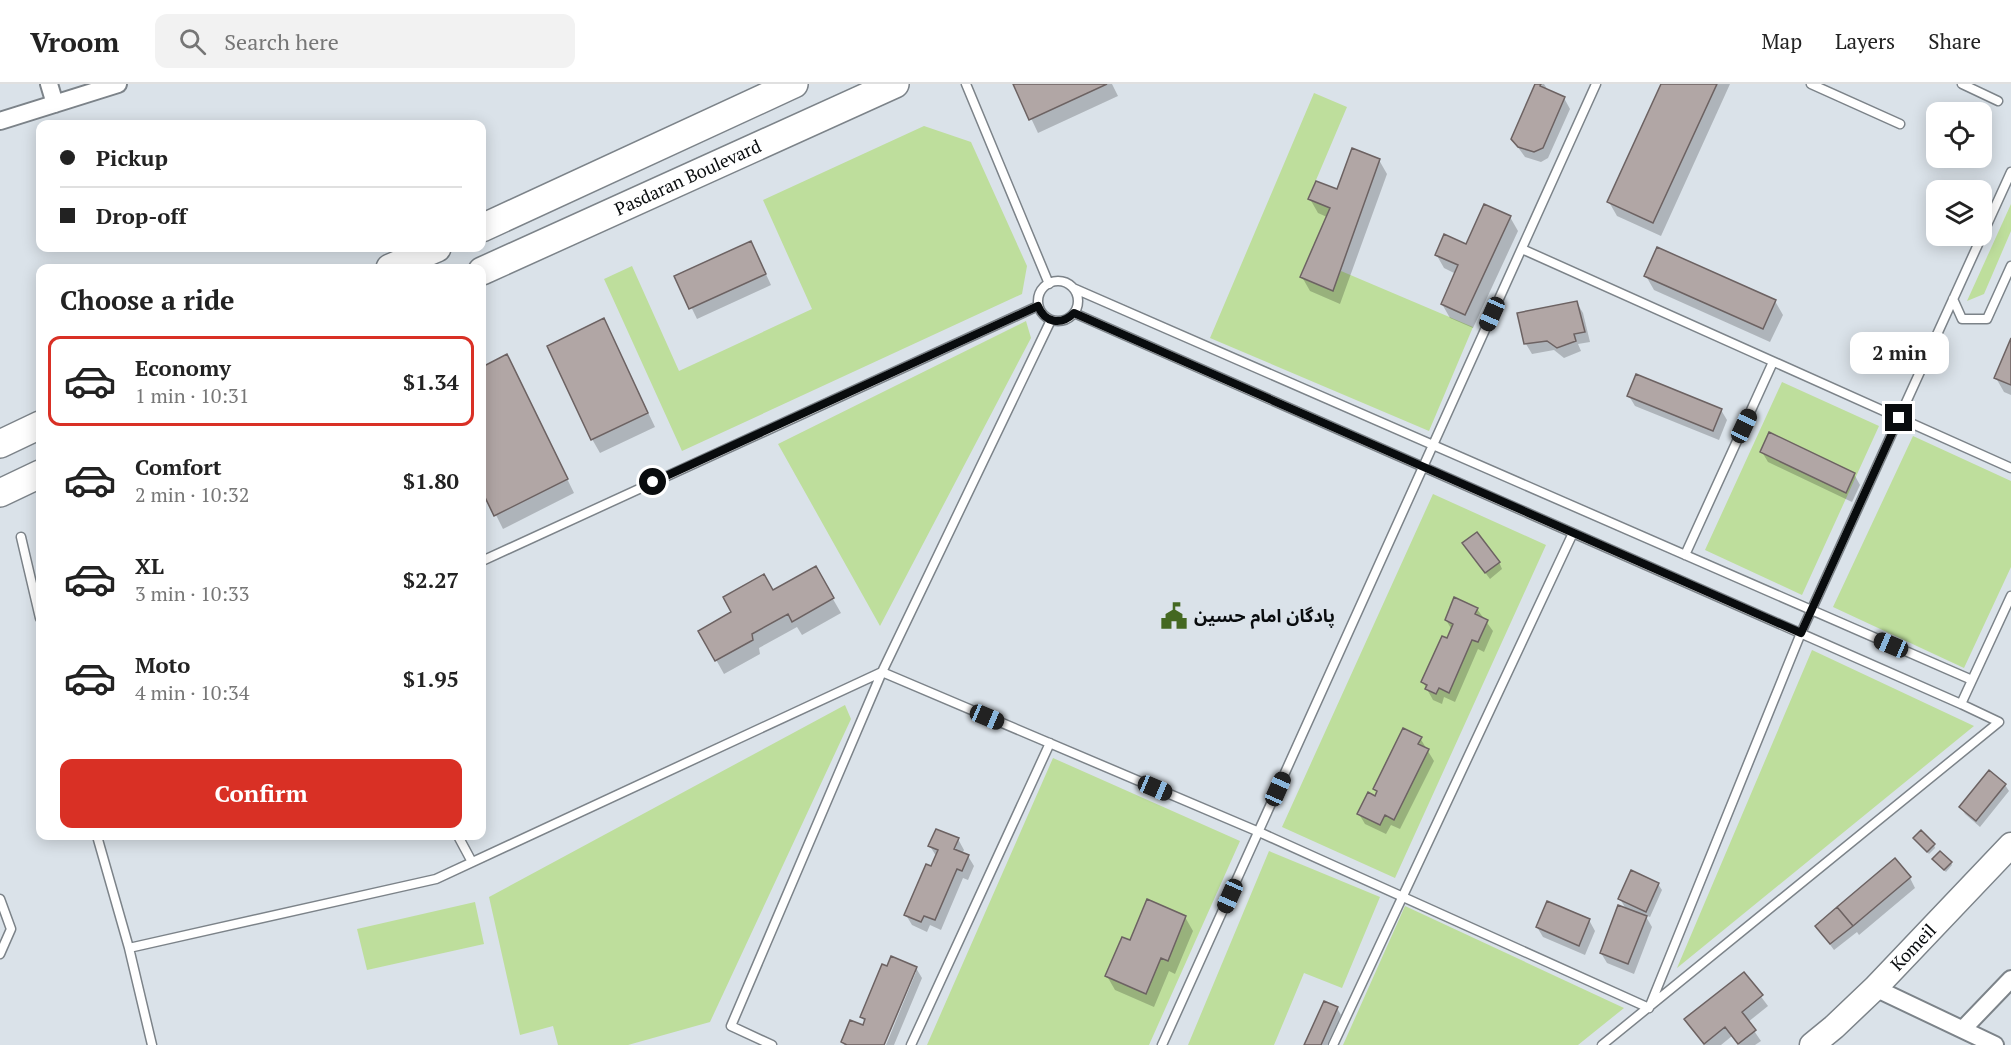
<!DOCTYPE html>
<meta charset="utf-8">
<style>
:root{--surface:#fff;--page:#f2f2f2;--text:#222;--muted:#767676;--line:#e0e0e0;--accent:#d93025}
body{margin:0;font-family:"PT Serif","Noto Sans Arabic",serif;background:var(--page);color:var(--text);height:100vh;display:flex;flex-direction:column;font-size:22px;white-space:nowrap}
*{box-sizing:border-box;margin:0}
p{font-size:20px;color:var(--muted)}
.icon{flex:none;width:33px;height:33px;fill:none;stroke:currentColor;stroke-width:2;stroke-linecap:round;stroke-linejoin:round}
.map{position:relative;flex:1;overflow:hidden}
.details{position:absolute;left:36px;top:180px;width:450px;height:576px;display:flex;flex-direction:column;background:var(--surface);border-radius:12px;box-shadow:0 3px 15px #0003}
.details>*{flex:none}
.top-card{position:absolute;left:36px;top:36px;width:450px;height:132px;border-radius:12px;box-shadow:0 3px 15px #0003;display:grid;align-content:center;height:132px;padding:0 24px;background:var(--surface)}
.buttons{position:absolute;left:1926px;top:18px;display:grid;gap:12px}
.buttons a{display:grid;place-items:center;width:66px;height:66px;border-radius:12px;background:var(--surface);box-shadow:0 3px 15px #0003;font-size:30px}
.end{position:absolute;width:27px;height:27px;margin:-14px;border:8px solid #090c0e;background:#fff;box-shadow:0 0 0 3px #fff}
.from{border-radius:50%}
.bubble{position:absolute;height:42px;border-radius:12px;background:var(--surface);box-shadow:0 3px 15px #0003;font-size:20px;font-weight:800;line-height:42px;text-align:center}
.car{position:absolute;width:18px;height:36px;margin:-18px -9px;border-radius:8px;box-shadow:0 0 4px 2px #0007;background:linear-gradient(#222 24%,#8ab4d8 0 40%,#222 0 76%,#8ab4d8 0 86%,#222 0)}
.top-card b{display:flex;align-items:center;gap:21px;height:57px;font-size:22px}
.top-card b+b{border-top:2px solid var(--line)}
.top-card i{width:15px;height:15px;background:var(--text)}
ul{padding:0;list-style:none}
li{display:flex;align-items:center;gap:18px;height:90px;margin:0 12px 9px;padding:0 12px;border:3px solid transparent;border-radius:12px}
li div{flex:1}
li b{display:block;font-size:22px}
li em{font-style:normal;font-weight:800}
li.active{border-color:var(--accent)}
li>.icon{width:54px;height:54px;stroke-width:1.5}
h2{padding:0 24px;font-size:27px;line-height:72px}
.primary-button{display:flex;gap:12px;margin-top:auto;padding:12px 24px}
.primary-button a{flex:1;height:69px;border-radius:12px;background:var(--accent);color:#fff;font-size:24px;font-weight:800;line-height:69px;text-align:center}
header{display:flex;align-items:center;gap:36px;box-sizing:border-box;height:84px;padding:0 30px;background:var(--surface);border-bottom:2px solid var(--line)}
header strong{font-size:28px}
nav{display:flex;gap:33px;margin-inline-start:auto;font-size:21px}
.search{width:420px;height:54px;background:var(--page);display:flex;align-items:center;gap:15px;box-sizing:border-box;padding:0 21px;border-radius:12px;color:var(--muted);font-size:22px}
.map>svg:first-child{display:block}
</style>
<header>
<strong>Vroom</strong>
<div class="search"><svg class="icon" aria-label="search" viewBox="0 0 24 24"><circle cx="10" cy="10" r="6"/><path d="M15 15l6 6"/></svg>Search here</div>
<nav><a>Map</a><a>Layers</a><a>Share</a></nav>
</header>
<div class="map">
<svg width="2011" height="961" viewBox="0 0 2011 961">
<rect width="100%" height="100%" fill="#dae2e9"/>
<path fill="#bede9c" d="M1314 9 1347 23 1308 115 1330 124 1300 193 1332 206 1341 187 1473 243 1429 347 1210 254Z
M924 42 971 58 1027 182 1022 210 682 367 604 195 632 182 679 287 812 225 763 116Z
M2011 120V147L1984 210 1967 217Z
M1026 237 1031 254 880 542 778 360Z
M1782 298 1879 342 1802 511 1705 466Z
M1913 352 2011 397V483L1964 584 1833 523Z
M1433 410 1546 461 1395 794 1282 743Z
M1812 566 1974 642 1677 884Z
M845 621 851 635 710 938 628 961H558L553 942 520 951 489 813Z
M1053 674 1240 757 1149 961H927Z
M1269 767 1380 813 1342 904 1304 889 1274 961H1188Z
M475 818 484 860 367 886 357 845Z
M1405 822 1624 924 1578 961H1343Z"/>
<path fill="#0003" d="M1015 0H1112L1118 12 1038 49Z
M1537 0H1544L1549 8 1564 14 1570 25 1548 74 1541 78 1525 73 1512 55Z
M1662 0H1730L1661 152 1617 132 1609 118Z
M1379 76 1387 90 1340 220 1310 207 1302 193 1327 133 1318 129 1310 115 1338 107Z
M1510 133 1518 147 1473 244 1450 234 1442 220 1456 190 1444 184 1436 170 1467 162Z
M756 169 771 201 697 235 676 192Z
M1646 192 1775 217 1783 231 1770 258 1654 206Z
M1577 219 1583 229 1590 258 1578 260 1581 267 1564 274 1554 266 1532 270 1526 260Z
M604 236 655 343 600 369 592 355Z
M2011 258V311L2004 308 1996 294Z
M507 272 574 409 503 445 482 403V285Z
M1629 312 1721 326 1727 336 1719 356 1635 322Z
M1770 350 1854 390 1860 401 1852 418 1768 378 1762 368Z
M1468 466 1499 478 1502 485 1490 495Z
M815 484 841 529 802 551 797 543 759 564 760 570 724 590 700 547Z
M1477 525 1493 547 1484 568 1478 565 1455 618 1444 613 1442 620 1433 616 1423 598 1452 546 1446 536Z
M1420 654 1434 677 1400 745 1391 741 1386 750 1365 740 1359 730 1376 714 1378 710 1375 705Z
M2005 701 2009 707 1980 743 1965 730 1961 723Z
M958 755 964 766 962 770 968 772 974 782 968 796 963 794 941 846 930 841 927 848 912 841 906 831 932 784 936 772 930 762Z
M1916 757 1934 761 1935 764 1929 770Z
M1936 778 1951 779 1952 781 1946 788Z
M1910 794 1915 804 1859 851 1857 848 1834 866 1817 843Z
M1658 800 1662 806 1650 833 1645 831 1652 843 1634 890 1607 879 1601 869 1626 825 1620 815Z
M1185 833 1193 847 1175 890 1169 887 1154 923 1115 906 1107 892 1130 858Z
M1589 836 1595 847 1585 871 1543 853 1537 843Z
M916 884 922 894 894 961H886L916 888H913L883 961H844L843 958 864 943 865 939 862 933Z
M1744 890 1768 922 1748 938 1761 957 1755 961H1739L1732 952 1721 961H1704L1686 936Z
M1337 924 1341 931 1327 961H1306Z"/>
<path fill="#b1a6a5" stroke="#6c6262" stroke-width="1.5" d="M1013 0H1107L1029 36Z
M1535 0H1541L1540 2 1565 13 1543 64 1534 68 1518 63 1511 55Z
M1661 0H1717L1653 139 1607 118Z
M1352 64 1380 75 1333 207 1300 193 1330 124 1308 115 1316 97 1337 105Z
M1484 120 1511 132 1465 231 1441 220 1458 181 1435 171 1444 150 1466 160Z
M751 157 766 190 689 225 674 192Z
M1657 163 1776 216 1763 245 1644 192Z
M1577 217 1585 248 1574 250 1576 257 1557 264 1547 257 1524 260 1517 229Z
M604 234 648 329 591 356 547 262Z
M2011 254V301L1994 294Z
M507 270 568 395 494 432 482 407V283Z
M1636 290 1722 325 1713 347 1627 312Z
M1769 348 1855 389 1846 409 1760 368Z
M1477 448 1500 478 1485 489 1462 459Z
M816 482 834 514 792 538 788 530 752 550 753 556 715 577 698 547 731 528 723 513 764 490 773 506Z
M1454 513 1478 524 1475 530 1488 536 1478 558 1472 556 1449 609 1439 604 1436 610 1425 605 1427 601 1421 598 1442 552 1447 554 1453 540 1445 536Z
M1403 644 1422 653 1418 660 1429 665 1394 736 1385 731 1380 741 1357 730 1368 708 1375 712 1377 707 1373 705Z
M1989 686 2006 700 1976 737 1959 723Z
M936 745 959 754 954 765 969 771 962 787 957 785 935 836 924 832 921 838 904 831 926 780 931 782 938 766 928 762Z
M1921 746 1935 760 1927 768 1913 754Z
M1940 767 1952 778 1944 786 1932 775Z
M1895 774 1911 793 1853 842 1837 823Z
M1631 786 1659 799 1646 828 1618 815Z
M1147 815 1186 832 1168 877 1161 874 1146 910 1105 892 1122 853 1130 856Z
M1547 817 1590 835 1579 862 1536 843Z
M1618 821 1647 832 1628 880 1600 869Z
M1837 823 1853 842 1830 860 1815 842Z
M891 872 917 883 884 961H847L841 958 850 936 863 941 865 935 860 933 882 880 887 882Z
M1744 888 1763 911 1742 928 1756 946 1738 960 1725 943 1704 960 1684 935Z
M1324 917 1338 923 1321 961H1304Z"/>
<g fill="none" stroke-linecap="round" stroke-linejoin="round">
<defs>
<path id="lane" d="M966 0 1049 200
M1811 0 1900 40
M1962 0 1998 17
M1522 165 2011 384
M1038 217a20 20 0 1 1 40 0a20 20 0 1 1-40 0Z
M1073 204 1972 596
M1953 215 1962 235H1987L2011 182
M1074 229 1961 620 1999 638 1602 961
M21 453 40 534
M1685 471 1773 278
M482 477 1038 222
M1961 620 2011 512
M97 752 129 864 152 961
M458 752 472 778
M0 815 11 845 0 870
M129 864 436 795 882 588 1259 748 1649 924 1801 549 2011 88
M772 961 731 942 882 588 1051 236
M911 961 1050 659
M1162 961 1596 0
M1333 961 1573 449"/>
<path id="street" d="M49 0 55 20
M0 37 118 0
M1875 904 1995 961
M1963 945 2011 895"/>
<g id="secondary">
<path id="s1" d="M1812 961 1834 943 1875 904 2011 761"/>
</g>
<g id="primary">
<path d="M482 144 794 0"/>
<path d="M390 184 437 164"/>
<path id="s2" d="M482 187 895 0"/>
<path d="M0 360 40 341"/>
<path d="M0 409 40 390"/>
</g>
</defs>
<use href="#lane" stroke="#7c8389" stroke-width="11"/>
<use href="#street" stroke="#7c8389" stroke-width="20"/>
<use href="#secondary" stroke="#7c8389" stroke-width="27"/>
<use href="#primary" stroke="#7c8389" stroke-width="30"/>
<use href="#lane" stroke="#fff" stroke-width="8"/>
<use href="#street" stroke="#fff" stroke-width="16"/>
<use href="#secondary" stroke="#fff" stroke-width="24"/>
<use href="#primary" stroke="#fff" stroke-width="27"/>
</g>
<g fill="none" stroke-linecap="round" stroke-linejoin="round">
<path stroke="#090c0e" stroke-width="8" d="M653 398 1038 222C1045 239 1061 242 1074 229L1801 549 1899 334"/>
</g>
<defs>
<symbol id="civic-bare" viewBox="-9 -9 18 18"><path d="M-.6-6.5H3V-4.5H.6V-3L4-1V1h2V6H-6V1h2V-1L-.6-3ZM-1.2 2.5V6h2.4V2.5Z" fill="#446821" stroke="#dae2e9" stroke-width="2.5" paint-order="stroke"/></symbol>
</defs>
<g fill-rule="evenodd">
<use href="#civic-bare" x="1155" y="513" width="38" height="38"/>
</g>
<g text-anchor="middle" stroke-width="4.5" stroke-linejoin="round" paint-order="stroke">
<g font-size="18" fill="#090c0e" stroke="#dae2e9">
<text dy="6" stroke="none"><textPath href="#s2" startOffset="226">Pasdaran Boulevard</textPath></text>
<text dy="6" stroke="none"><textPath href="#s1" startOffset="141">Komeil</textPath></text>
</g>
<g font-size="18" font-weight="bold" fill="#090c0e" stroke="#dae2e9" text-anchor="start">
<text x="1194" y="538">پادگان امام حسین</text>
</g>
</g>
</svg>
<div class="buttons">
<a><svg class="icon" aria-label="locate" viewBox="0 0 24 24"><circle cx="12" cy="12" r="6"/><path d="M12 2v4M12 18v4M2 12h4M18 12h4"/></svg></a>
<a><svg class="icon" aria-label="layers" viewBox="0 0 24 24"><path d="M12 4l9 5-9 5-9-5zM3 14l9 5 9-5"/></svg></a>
</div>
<i class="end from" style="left:653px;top:398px"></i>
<i class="end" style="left:1899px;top:334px"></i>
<div class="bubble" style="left:1850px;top:248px;width:99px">2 min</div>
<i class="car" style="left:1492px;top:230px;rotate:204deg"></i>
<i class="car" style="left:1744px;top:342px;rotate:25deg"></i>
<i class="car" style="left:1891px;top:561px;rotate:293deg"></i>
<i class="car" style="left:987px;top:633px;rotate:113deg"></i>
<i class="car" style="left:1155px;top:704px;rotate:113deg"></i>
<i class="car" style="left:1278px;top:705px;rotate:24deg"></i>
<i class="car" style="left:1230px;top:812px;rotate:204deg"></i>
<div class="top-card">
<b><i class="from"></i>Pickup</b>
<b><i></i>Drop-off</b>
</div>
<section class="details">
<h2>Choose a ride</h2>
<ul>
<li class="active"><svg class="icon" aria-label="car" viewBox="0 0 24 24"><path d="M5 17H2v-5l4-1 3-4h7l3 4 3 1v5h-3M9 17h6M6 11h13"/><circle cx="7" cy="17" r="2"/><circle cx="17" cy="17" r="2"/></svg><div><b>Economy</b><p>1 min · 10:31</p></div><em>$1.34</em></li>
<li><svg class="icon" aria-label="car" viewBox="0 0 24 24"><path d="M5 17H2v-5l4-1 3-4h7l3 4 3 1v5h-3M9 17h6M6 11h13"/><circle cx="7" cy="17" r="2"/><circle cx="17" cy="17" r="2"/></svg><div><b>Comfort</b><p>2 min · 10:32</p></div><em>$1.80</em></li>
<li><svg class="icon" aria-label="car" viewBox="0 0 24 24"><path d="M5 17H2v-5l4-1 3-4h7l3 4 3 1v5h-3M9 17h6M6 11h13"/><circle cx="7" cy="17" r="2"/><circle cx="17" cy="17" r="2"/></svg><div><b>XL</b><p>3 min · 10:33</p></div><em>$2.27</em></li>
<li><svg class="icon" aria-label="car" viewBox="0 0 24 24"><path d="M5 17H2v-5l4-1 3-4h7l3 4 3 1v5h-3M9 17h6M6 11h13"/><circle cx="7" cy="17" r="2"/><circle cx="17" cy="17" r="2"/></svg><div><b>Moto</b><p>4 min · 10:34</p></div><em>$1.95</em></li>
</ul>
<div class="primary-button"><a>Confirm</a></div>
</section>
</div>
